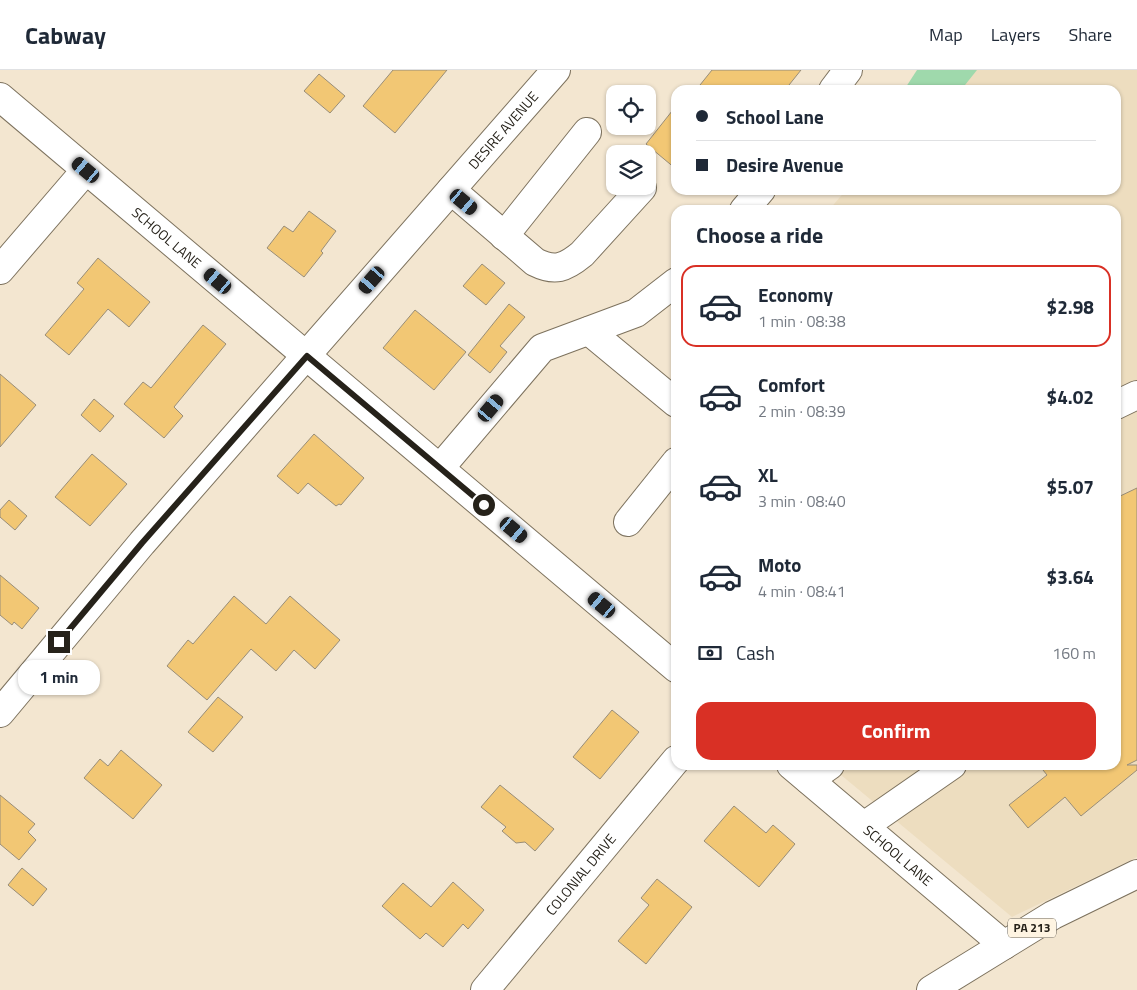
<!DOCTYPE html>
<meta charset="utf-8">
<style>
:root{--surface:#fff;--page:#f6f6f7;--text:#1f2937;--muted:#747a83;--line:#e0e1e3;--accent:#d93025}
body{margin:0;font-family:"Titillium Web",sans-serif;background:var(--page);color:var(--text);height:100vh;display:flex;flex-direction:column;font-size:19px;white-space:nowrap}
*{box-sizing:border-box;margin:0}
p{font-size:16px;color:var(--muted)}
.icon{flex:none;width:28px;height:28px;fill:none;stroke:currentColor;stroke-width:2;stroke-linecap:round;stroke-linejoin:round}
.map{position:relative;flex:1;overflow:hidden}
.side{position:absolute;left:671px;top:135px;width:450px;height:565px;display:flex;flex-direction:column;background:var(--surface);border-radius:15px;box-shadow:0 1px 4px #0004}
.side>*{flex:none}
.top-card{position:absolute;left:671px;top:15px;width:450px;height:110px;border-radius:15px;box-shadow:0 1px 4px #0004;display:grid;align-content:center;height:110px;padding:0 25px;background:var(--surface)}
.tools{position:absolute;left:606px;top:15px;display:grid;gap:10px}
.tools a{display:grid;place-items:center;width:50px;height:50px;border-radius:10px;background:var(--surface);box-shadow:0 1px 4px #0004;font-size:25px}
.end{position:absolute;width:22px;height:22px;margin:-11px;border:6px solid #26221a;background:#fff;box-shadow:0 0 0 2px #fff}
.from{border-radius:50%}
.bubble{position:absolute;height:35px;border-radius:15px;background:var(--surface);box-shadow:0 1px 4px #0004;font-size:16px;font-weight:700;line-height:35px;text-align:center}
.car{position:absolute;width:15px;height:30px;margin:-15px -8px;border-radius:6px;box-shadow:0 0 4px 1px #0007;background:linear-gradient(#222 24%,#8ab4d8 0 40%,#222 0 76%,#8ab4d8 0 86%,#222 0)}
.top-card b{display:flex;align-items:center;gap:18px;height:48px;font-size:19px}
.top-card b+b{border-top:1px solid var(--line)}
.top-card i{width:12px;height:12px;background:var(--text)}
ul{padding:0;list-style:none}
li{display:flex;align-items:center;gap:15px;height:82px;margin:0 10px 8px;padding:0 15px;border:2px solid transparent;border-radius:15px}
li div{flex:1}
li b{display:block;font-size:19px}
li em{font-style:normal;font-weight:700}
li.selected{border-color:var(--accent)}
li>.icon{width:45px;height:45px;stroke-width:1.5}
h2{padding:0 25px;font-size:22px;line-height:60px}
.pay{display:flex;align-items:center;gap:12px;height:55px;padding:0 25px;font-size:19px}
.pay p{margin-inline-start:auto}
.action{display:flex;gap:10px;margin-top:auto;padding:10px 25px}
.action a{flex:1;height:58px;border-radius:15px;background:var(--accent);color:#fff;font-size:20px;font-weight:700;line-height:58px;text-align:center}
header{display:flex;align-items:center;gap:30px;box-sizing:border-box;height:70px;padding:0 25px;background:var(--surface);border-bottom:1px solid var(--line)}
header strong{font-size:24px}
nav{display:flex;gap:28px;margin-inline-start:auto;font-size:18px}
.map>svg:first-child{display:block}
</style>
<header>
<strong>Cabway</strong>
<nav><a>Map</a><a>Layers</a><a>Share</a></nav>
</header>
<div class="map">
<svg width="1137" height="920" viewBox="0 0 1137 920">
<rect width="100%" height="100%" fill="#f3e6d0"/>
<path fill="#edddbf" d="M952 0H1137V787L1012 847 829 695H1116V140H829L846 120H1116V20H935Z"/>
<path fill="#9fd9ac" d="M917 0H977L961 20H904Z"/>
<path fill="#f2c774" stroke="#988d78" d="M393 0H447L395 63 363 36Z
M712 0H801L785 20H696Z
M319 4 345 26 330 43 304 21Z
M676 36V99L646 74Z
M309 141 336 161 321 181 323 183 304 207 267 178 284 156 293 162Z
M98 188 150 232 129 257 108 239 69 285 45 265 84 219 77 213Z
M482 194 505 213 486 235 463 216Z
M509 234 525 247 500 276 507 282 490 303 468 285Z
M415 240 466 282 434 320 383 278Z
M203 255 226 274 174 337 183 346 164 368 124 334 143 312 151 318Z
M0 304 36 335 0 377Z
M94 329 114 346 100 362 81 345Z
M314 364 364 408 341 435 339 434 336 436 308 413 298 424 277 406Z
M92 384 127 414 90 456 55 427Z
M1137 418V690L1127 695H1137V700L1081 746 1065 727 1028 758 1009 735 1047 705 1039 695H1116V428Z
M9 430 27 446 15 460 0 447V440Z
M0 505 39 538 22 559 14 552 12 555 0 545Z
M234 526 266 554 290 526 340 570 315 599 294 580 276 601 251 579 207 630 167 596 188 570 193 574Z
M218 627 243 647 213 682 188 662Z
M612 640 639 662 600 709 573 687Z
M121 680 162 715 133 749 84 708 100 689 108 696Z
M500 715 554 759 535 781 525 772 516 773 502 761 506 757 481 737Z
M0 725 35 754 28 762 36 770 19 790 0 774Z
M734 736 766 763 773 755 795 774 759 817 704 771Z
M22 798 47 819 33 836 8 815Z
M657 809 692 837 646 894 618 871 649 835 641 828Z
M453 812 484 840 468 859 463 854 443 877 426 863 420 869 382 836 403 813 431 837Z"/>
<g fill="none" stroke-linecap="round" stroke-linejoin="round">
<defs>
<g id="minor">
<path d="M833 20 848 0"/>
<path id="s1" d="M0 27 676 598"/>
<path d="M451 120 535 192C555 202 565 198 582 184L642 118"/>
<path d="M744 140 761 120"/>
<path d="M504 166 587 62"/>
<path d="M0 200 86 100"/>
<path d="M589 261 676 333"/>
<path d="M1116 335 1137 325"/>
<path d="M440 398 542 278 636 243 676 212"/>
<path d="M628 452 676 392"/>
<path id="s2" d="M0 643 142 473 556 0"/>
<path id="s3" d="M791 695 1004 875"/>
<path d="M809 710 830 695"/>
<path d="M864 756 952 695"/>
<path id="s4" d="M485 920 676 690"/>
</g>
<path id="major" d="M931 920 1053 845 1137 804"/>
</defs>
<use href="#minor" stroke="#7d725e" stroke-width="30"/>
<use href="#major" stroke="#7d725e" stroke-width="30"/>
<use href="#minor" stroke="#fff" stroke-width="28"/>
<use href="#major" stroke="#fff" stroke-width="28"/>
</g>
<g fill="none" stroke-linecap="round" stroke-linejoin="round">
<path stroke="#26221a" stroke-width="6" d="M59 572 142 473 307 286 484 435"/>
</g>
<g text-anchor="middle" stroke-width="4" stroke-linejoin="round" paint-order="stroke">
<rect fill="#fef4e2" stroke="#676156" stroke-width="1" x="1008" y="848.5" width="48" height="19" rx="4"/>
<g font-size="12" font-weight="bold" fill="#26221a">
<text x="1032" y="862">PA 213</text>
</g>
<g font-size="14" fill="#26221a" stroke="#fef4e2">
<text dy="5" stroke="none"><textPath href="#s2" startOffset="770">DESIRE AVENUE</textPath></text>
<text dy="5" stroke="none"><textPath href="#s1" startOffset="218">SCHOOL LANE</textPath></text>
<text dy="5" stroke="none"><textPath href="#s3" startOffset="140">SCHOOL LANE</textPath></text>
<text dy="5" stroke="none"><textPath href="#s4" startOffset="150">COLONIAL DRIVE</textPath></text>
</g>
</g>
</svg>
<div class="tools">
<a><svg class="icon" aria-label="locate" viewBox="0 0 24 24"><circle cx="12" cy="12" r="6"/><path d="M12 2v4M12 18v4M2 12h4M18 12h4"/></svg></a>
<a><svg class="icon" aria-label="layers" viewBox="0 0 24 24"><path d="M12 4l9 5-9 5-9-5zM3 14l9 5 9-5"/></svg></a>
</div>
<i class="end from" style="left:484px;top:435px"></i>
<i class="end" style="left:59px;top:572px"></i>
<div class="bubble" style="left:18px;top:590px;width:82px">1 min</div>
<i class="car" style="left:86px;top:100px;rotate:310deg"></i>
<i class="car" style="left:464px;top:132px;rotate:130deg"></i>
<i class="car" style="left:372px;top:210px;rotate:221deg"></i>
<i class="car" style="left:218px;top:211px;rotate:310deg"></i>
<i class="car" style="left:491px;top:338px;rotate:40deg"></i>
<i class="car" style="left:514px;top:460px;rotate:130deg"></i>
<i class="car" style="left:602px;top:535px;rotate:310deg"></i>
<div class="top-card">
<b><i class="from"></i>School Lane</b>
<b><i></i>Desire Avenue</b>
</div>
<section class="side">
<h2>Choose a ride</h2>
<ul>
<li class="selected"><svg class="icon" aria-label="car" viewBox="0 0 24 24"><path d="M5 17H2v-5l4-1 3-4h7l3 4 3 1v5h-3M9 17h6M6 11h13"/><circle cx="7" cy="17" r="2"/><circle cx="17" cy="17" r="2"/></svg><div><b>Economy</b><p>1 min · 08:38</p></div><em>$2.98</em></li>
<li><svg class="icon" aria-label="car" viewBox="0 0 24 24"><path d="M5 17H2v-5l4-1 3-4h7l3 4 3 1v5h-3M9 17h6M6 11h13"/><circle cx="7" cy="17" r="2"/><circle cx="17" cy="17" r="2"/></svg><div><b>Comfort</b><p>2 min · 08:39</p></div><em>$4.02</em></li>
<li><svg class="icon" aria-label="car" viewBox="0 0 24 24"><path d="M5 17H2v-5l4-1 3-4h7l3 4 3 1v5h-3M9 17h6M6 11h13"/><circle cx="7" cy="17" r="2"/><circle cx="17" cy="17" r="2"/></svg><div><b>XL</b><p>3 min · 08:40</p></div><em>$5.07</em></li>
<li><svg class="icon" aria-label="car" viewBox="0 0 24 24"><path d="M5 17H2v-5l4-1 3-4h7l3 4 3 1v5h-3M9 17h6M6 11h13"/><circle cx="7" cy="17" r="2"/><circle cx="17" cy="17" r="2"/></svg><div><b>Moto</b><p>4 min · 08:41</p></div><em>$3.64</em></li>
</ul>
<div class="pay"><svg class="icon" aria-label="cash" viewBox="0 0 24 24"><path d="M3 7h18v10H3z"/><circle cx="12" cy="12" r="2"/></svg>Cash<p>160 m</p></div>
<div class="action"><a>Confirm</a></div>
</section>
</div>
